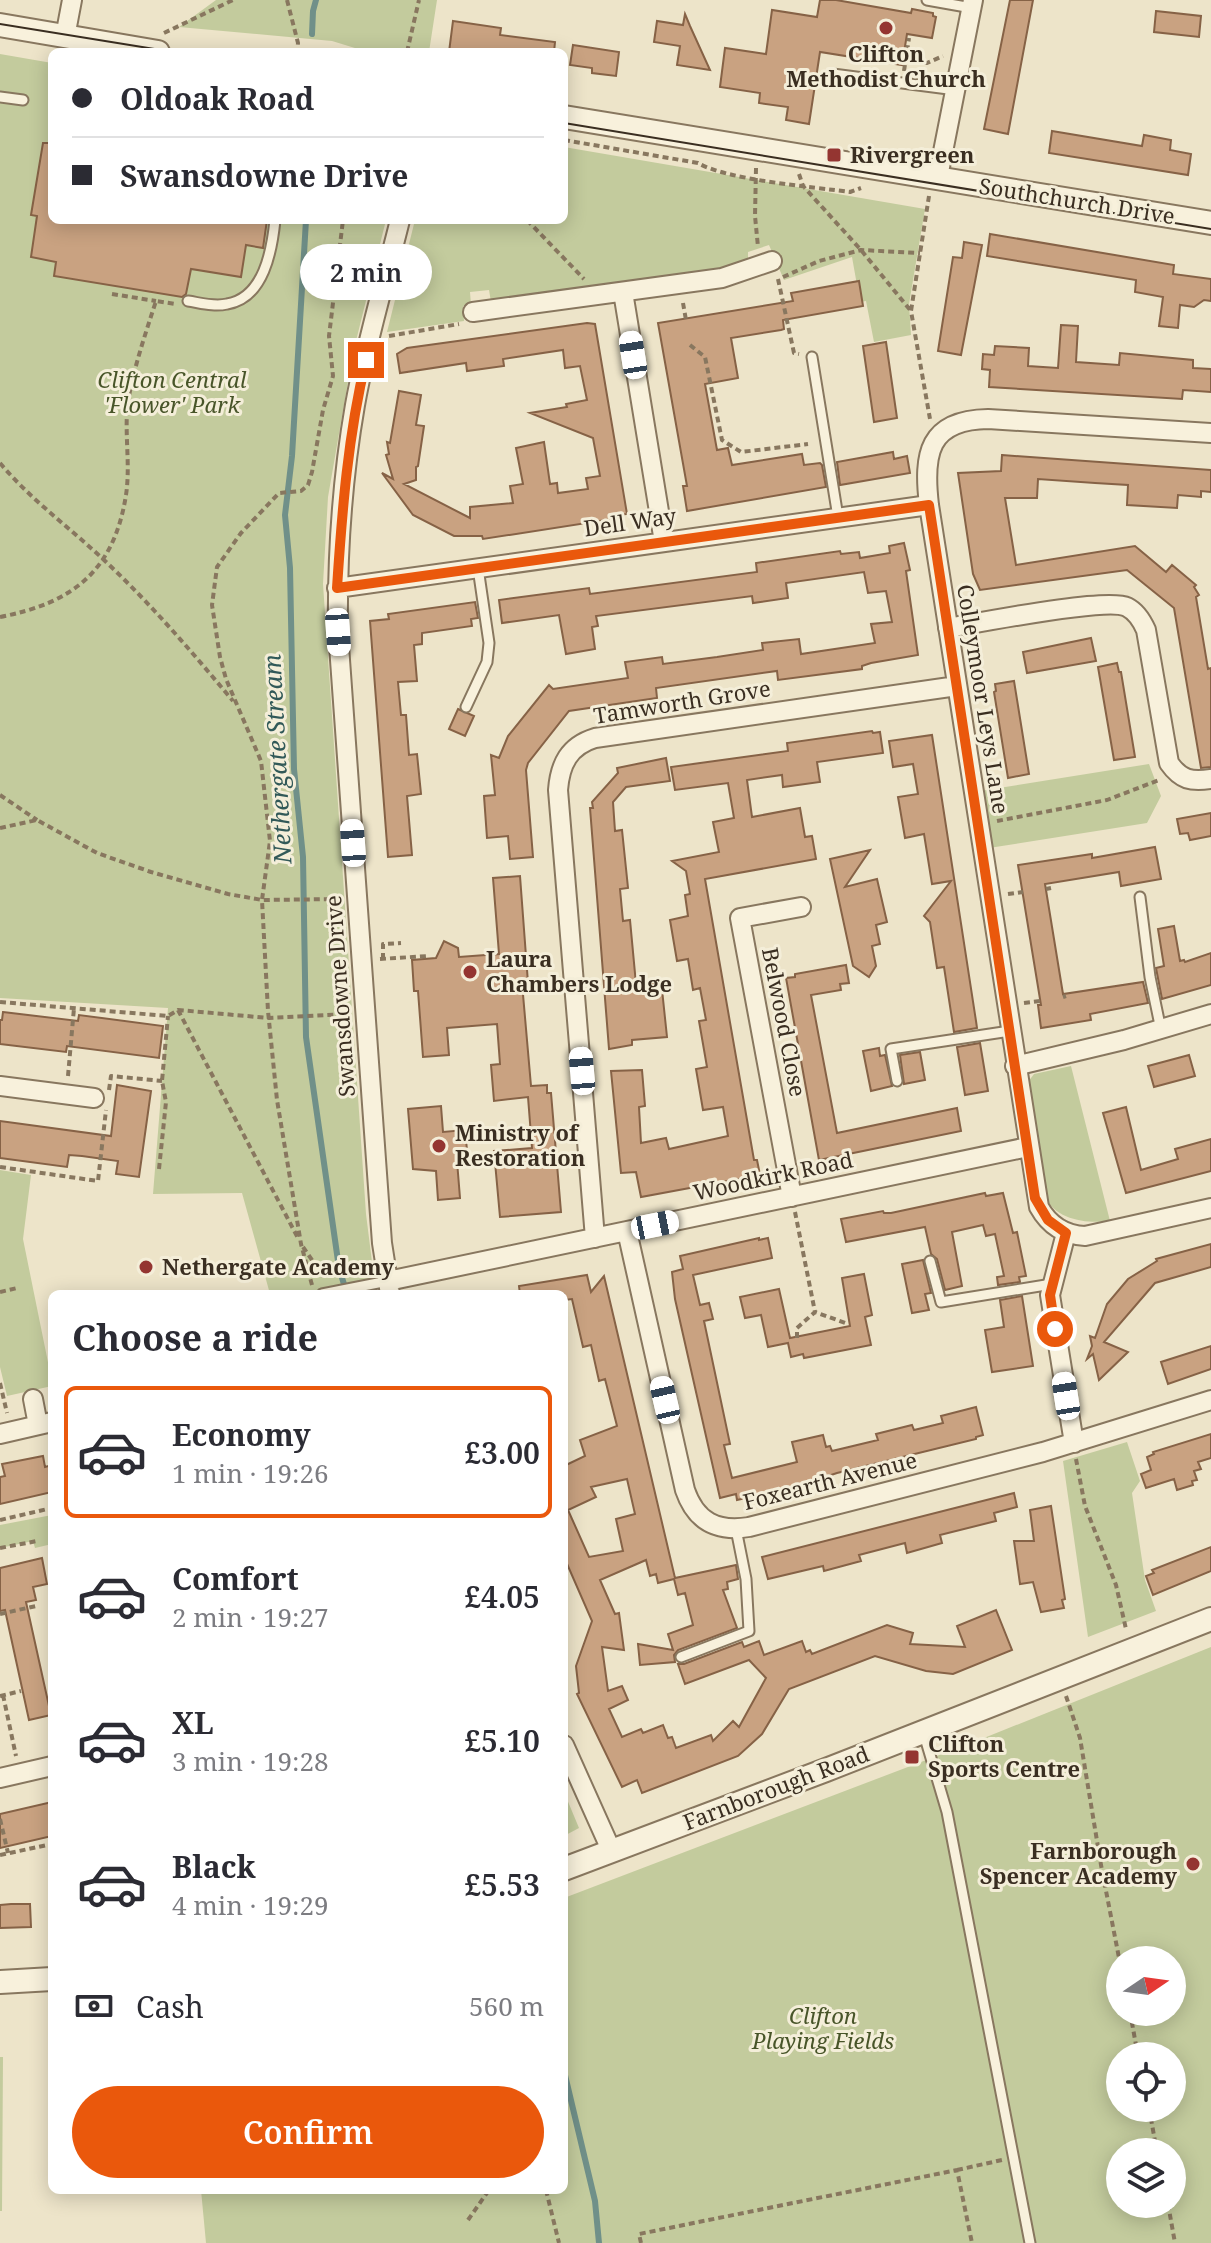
<!DOCTYPE html>
<meta charset="utf-8">
<style>
:root{--surface:#fff;--page:#f7f7f7;--text:#2b2b33;--muted:#7c7c81;--line:#e1e1e2;--accent:#ea580c}
body{margin:0;font-family:"Noto Serif",serif;background:var(--page);color:var(--text);height:100vh;display:flex;flex-direction:column;font-size:30px;white-space:nowrap}
*{box-sizing:border-box;margin:0}
p{font-size:26px;color:var(--muted)}
.icon{flex:none;width:44px;height:44px;fill:none;stroke:currentColor;stroke-width:2;stroke-linecap:round;stroke-linejoin:round}
.map{position:relative;flex:1;overflow:hidden}
.details{position:absolute;left:48px;top:1290px;width:520px;height:904px;display:flex;flex-direction:column;background:var(--surface);border-radius:12px;box-shadow:0 4px 20px #0003}
.details>*{flex:none}
.banner{position:absolute;left:48px;top:48px;width:520px;height:176px;border-radius:12px;box-shadow:0 4px 20px #0003;display:grid;align-content:center;height:176px;padding:0 24px;background:var(--surface)}
.needle{width:52px;rotate:77deg}
.buttons{position:absolute;left:1106px;top:1946px;display:grid;gap:16px}
.buttons a{display:grid;place-items:center;width:80px;height:80px;border-radius:50%;background:var(--surface);box-shadow:0 4px 20px #0003;font-size:40px}
.end{position:absolute;width:36px;height:36px;margin:-18px;border:10px solid #ea580c;background:#fff;box-shadow:0 0 0 4px #fff}
.from{border-radius:50%}
.bubble{position:absolute;height:56px;border-radius:28px;background:var(--surface);box-shadow:0 4px 20px #0003;font-size:26px;font-weight:600;line-height:56px;text-align:center}
.car{position:absolute;width:24px;height:48px;margin:-24px -12px;border-radius:10px;box-shadow:0 0 6px 2px #0007;background:linear-gradient(#fff 24%,#345 0 40%,#fff 0 76%,#345 0 86%,#fff 0)}
.banner b{display:flex;align-items:center;gap:28px;height:76px;font-size:30px}
.banner b+b{border-top:2px solid var(--line)}
.banner i{width:20px;height:20px;background:var(--text)}
ul{padding:0;list-style:none}
li{display:flex;align-items:center;gap:24px;height:132px;margin:0 16px 12px;padding:0 8px;border:4px solid transparent;border-radius:12px}
li div{flex:1}
li b{display:block;font-size:30px}
li em{font-style:normal;font-weight:600}
li.active{border-color:var(--accent)}
li>.icon{width:72px;height:72px;stroke-width:1.5}
h2{padding:0 24px;font-size:36px;line-height:96px}
.pay{display:flex;align-items:center;gap:20px;height:88px;padding:0 24px;font-size:30px}
.pay p{margin-inline-start:auto}
.action{display:flex;gap:16px;margin-top:auto;padding:16px 24px}
.action a{flex:1;height:92px;border-radius:48px;background:var(--accent);color:#fff;font-size:32px;font-weight:600;line-height:92px;text-align:center}
.map>svg:first-child{display:block}
</style>
<div class="map">
<svg width="1211" height="2243" viewBox="0 0 1211 2243">
<rect width="100%" height="100%" fill="#ede4c9"/>
<path fill="#c3cb9d" fill-rule="evenodd" d="M216 0H437L429 52H368L332 41 179 27Z
M0 54 52 63V220H386L353 353 328 497 323 584 366 1214 376 1294H270L242 1193 153 1194 168 1008 0 998Z
M564 147 925 209 909 304 911 335 874 342 866 301 860 302 852 257 784 280 769 245 748 252V263L720 272 491 302 489 290 470 292 471 305 463 306 464 321 387 332 415 220H564Z
M1149 764 1161 796 1147 823 989 848 980 791Z
M1071 1066 1110 1221C1087 1224 1055 1220 1045 1196L1028 1082 1034 1074Z
M0 1170 31 1175 23 1239 52 1382V1386L7 1396 0 1367Z
M1127 1442 1140 1481 1132 1493 1145 1580 1156 1611 1088 1637 1063 1461Z
M52 1515V1544L35 1548 33 1541 0 1548V1525Z
M1211 1647V2243H206L201 2190H564V1898L984 1738ZM1120 1960H1172V2012H1120ZM1120 2056H1172V2108H1120ZM1120 2152H1172V2204H1120Z
M564 1792 579 1828 564 1836Z
M0 2057H3L2 2211H0Z"/>
<g fill="none" stroke-linecap="round" stroke-linejoin="round">
<path stroke="#709089" stroke-width="6" d="M312 34 313 11 316 0
M306 220 292 456 285 515 290 568 294 769 303 857 306 1037 339 1268 347 1294
M564 2071 595 2201 599 2243"/>
</g>
<path fill="#c9a281" stroke="#866246" stroke-width="2" fill-rule="evenodd" d="M820 0H836L911 13 912 9 933 13V16L936 17 932 38 907 34 902 65 820 52 809 124 786 120 788 107 759 103 760 93 720 87 725 48 766 54 772 10 817 17Z
M1010 0H1033L1008 134 984 129Z
M1156 11 1201 16 1199 37 1154 32Z
M685 14 690 26 710 70 677 65 680 46 654 42 657 21 683 25Z
M453 21 501 28 500 35 555 42 554 52H449Z
M573 45 619 52 616 76 592 73V68L570 65Z
M1052 131 1142 146 1144 135 1171 140 1170 150 1191 154 1188 175 1049 153Z
M43 143H52V220H267L263 248 246 245 241 277 191 269 186 294 182 297 54 276 56 262 31 257 37 216 31 215Z
M990 234 1174 265 1173 274 1211 279V301L1204 300 1194 307 1180 305 1178 328 1159 326 1163 297 1135 292 1136 280 987 256Z
M964 242 982 245 961 355 938 351 953 257 962 258Z
M859 281 863 306 783 320 784 329 781 330 731 338 738 378 705 384 717 450 728 448 732 465 802 454 804 465 820 463 822 465 826 487 687 511 683 486H687L658 323 793 301 791 293Z
M587 323 595 324 627 514 619 515V518L483 539 482 536H454L413 515 382 473 393 479 386 455 389 454 387 442 390 443 399 391 421 395 416 425 424 426 418 466 416 467V480L404 484 470 518V507L513 503 510 486 523 484 516 448 544 442 550 484 557 483 558 493 588 489 586 478 600 476 593 438 530 413 567 407 566 404 587 400 580 366 565 368 563 350 503 359 504 366 467 371 466 363 400 373 397 354 407 348Z
M1061 325 1078 326 1076 362 1119 365 1120 353 1193 360V368L1211 369V392L1183 390 1182 399 989 387 990 370 982 369 983 354 994 355 995 346 1029 348 1028 366 1058 368Z
M886 342 897 418 874 422 863 346Z
M893 452 894 459 907 456 910 473 840 485 837 462Z
M1002 455 1211 470V492L1201 491V497L1178 495 1177 508 1127 505 1128 485 1095 483 1038 479 1037 498H1005L1016 565 1135 546 1166 572 1172 565 1196 585 1194 587 1199 595 1196 597 1208 669 1211 668V767L1201 768 1174 608 1127 570 980 590 973 574 958 473 1001 471Z
M904 543 910 570 906 571 918 655 871 663 862 666V669L778 680 777 671 656 688 657 698 569 711 528 763 526 770 533 857 510 859 508 836 487 838 484 796 495 795 491 755 499 758 508 736 549 685 553 689 628 678 625 662 662 657 663 664 717 657 763 650 762 643 799 639 801 654 875 643 871 624 892 622 886 591 868 593 864 572 786 583 788 598 753 603 752 596 596 616 598 626 592 627 595 649 566 654 559 615 502 623 499 600 589 588 590 594 757 572 756 563 840 551 841 554 859 552 860 558 890 553 889 546Z
M475 602 478 618 471 619 472 626 422 633V644L414 645 417 681 398 682 401 715H406L409 755 417 754 421 794 407 796 412 855 388 857 370 621 389 619 388 614Z
M1091 638 1096 661 1027 673 1023 652Z
M1117 663 1119 672H1121L1135 757 1114 760 1098 667Z
M1014 681 1029 774 1008 778 994 692 996 691 995 684Z
M458 709 474 716 465 736 449 729Z
M872 731 873 733 880 732 883 753 817 762 820 782 783 787 782 775 747 780 752 817 800 808 805 837 812 836 816 859 705 879 754 1160H757L760 1175 641 1197 636 1172 621 1173 611 1071 642 1070 645 1106 639 1107 641 1143 666 1138 669 1149 728 1136 723 1107 703 1110 696 1069 707 1067 699 1021 706 1020 700 988 693 990 688 959 677 961 670 920 688 916 685 895 690 894 686 871 672 861 719 852 713 822 734 818 728 783 675 790 671 767 788 751 787 743Z
M932 735 976 1021 977 1028 954 1032 944 967 937 968 930 922 924 916 951 881 932 884 924 834 905 838 898 797 918 794 913 764 893 767 889 741Z
M666 758 670 781 626 787 613 802 615 831 622 830 628 888 620 889 623 921 630 920 636 984 661 980 667 1037 632 1040V1045L609 1049 590 808H593L592 802 618 773 617 768Z
M1211 813V836L1190 840 1188 833 1180 834 1177 819Z
M1155 847 1161 879 1121 886 1119 872 1045 884 1063 994 1143 982 1148 1003 1090 1014 1091 1020 1041 1028 1038 1005H1041L1018 865 1092 854V858Z
M870 850 845 887 877 879 887 922 876 925 880 944 872 946 876 966 869 977 853 966 830 859Z
M520 876 528 983H522L531 1086 547 1085V1093H551L561 1212 500 1217 494 1151 532 1148 528 1097 494 1101 491 1065 500 1064 497 1024 447 1028 449 1055 423 1057 418 991H414L412 960 436 958 444 941 458 948 459 957 499 954 493 878Z
M1174 926 1180 961 1184 960 1185 962 1211 953V985L1162 999 1156 968 1164 966 1158 929Z
M846 965 849 983 840 984 841 990 811 995 837 1133 957 1108 961 1131 819 1160 786 978 795 977V974Z
M3 1012 78 1021 79 1015 163 1026 159 1058 67 1046 66 1052 0 1044V1020H2Z
M980 1043 988 1091 965 1095 957 1047Z
M879 1048 880 1056 885 1055 892 1086 871 1091 863 1051Z
M920 1052 925 1080 904 1084 900 1055Z
M1189 1055 1195 1076 1154 1087 1148 1066Z
M117 1085 151 1091 139 1177 116 1174 118 1161 82 1156 69 1155 67 1167 0 1158V1121L111 1136Z
M441 1106 443 1132 465 1130 468 1160 457 1161 460 1198 438 1200 436 1171 413 1169 408 1109Z
M1126 1107 1141 1170 1178 1159 1175 1149 1211 1139V1171L1126 1193 1103 1113Z
M985 1193 986 1196 1003 1193 1013 1233 1017 1232 1026 1276 1019 1277 1020 1282 998 1285 997 1277 1004 1276 995 1234 986 1236 983 1225 952 1232 962 1286 945 1290 937 1259 931 1254 925 1227 846 1242 841 1219 883 1211 884 1213H891Z
M759 1238V1240L768 1238 772 1258 693 1275 700 1305 709 1303 713 1319 704 1321 730 1444 724 1445 732 1478 797 1462 792 1442 823 1435 826 1447 830 1446 832 1451 878 1440 876 1434 912 1425 914 1430 943 1423 941 1416 976 1407 983 1435 976 1437V1439L837 1473 828 1476V1479L737 1500 736 1494 720 1498 675 1299 672 1272 683 1269 680 1256Z
M1211 1244V1267L1155 1283 1104 1342 1128 1352 1099 1380 1093 1354 1087 1359 1092 1346 1090 1336 1095 1338 1107 1304 1128 1279 1157 1261 1156 1259Z
M923 1260 931 1293 925 1294 929 1310 912 1313 902 1264Z
M864 1274 872 1315 865 1317 871 1345 804 1358 803 1354 791 1357 788 1343 768 1347 761 1315 745 1318 740 1297 779 1289 790 1338 850 1326 842 1278Z
M587 1275 591 1292 604 1276 675 1578 736 1565 738 1579 727 1582 728 1589 723 1590 737 1628 678 1650 674 1655 675 1662 640 1665 638 1644 673 1650 668 1634 693 1625 685 1593 678 1595 674 1579 658 1583 656 1574 650 1576 646 1560 600 1580 615 1614 619 1613 624 1650 602 1647 608 1691 622 1686 628 1700 609 1709 622 1737 641 1729 643 1733 663 1725 668 1738 672 1737 676 1748 711 1735 713 1741 733 1721 739 1727 766 1678 749 1660 685 1684 678 1664H684L742 1642 744 1647 759 1641 764 1655 802 1641 806 1652 810 1650 812 1654 887 1625 913 1633 910 1644 965 1647 957 1626 996 1610 1012 1650 953 1674 926 1671 875 1656 789 1689 762 1734 738 1756 642 1793 637 1780 622 1787 577 1694 579 1693 576 1666 592 1621 564 1557V1466L585 1456 580 1440 617 1426 605 1379 599 1381 591 1345 583 1347 572 1299 564 1300V1294H520L519 1286ZM627 1479 635 1514 616 1519 623 1551 589 1557 568 1510 596 1497 591 1487Z
M1022 1296 1033 1366 992 1372 985 1330 1004 1327 1000 1300Z
M1211 1346V1369L1168 1384 1161 1362Z
M1211 1434V1458L1198 1462 1201 1469 1194 1471 1197 1480 1192 1481 1193 1485 1177 1490 1174 1479 1146 1488 1141 1474 1151 1470 1147 1457 1154 1454 1153 1452Z
M43 1456 45 1467 52 1465V1492L0 1504V1477L5 1476 2 1464Z
M1014 1493 1017 1507 994 1513 996 1521 940 1535 942 1543 907 1553 905 1543 859 1555 861 1561 824 1571 823 1566 768 1579 762 1557Z
M1051 1506 1065 1599 1062 1600 1064 1608 1041 1612 1033 1582 1020 1584 1014 1541H1034L1030 1510Z
M1211 1547V1571L1153 1595 1146 1576 1154 1573 1152 1570Z
M42 1558 47 1584 33 1587 36 1600 26 1602 51 1715 29 1720 5 1610 0 1611V1568Z
M52 1802V1836L0 1848V1814Z
M11 1904H30L31 1927 0 1928V1905Z"/>
<g fill="none" stroke-linecap="round" stroke-linejoin="round">
<defs>
<path id="service" d="M927 0 972 8
M833 74 956 90
M0 97 23 100
M188 301C201 303 214 307 227 304 264 298 272 250 275 220
M812 357 838 517
M466 707 487 662 489 643 478 568
M1140 897 1150 977 1161 1030
M897 1081 891 1049 1010 1031
M930 1261 941 1302 1052 1284
M322 1294 388 1281
M681 1657 749 1631 746 1579 736 1529
M923 1731 947 1812 1030 2243"/>
<path id="minor" d="M65 37 72 0
M938 177 973 0
M623 292 664 542
M473 312 722 278 772 261
M1211 433 988 419C928 420 923 454 929 505L1039 1207C1049 1225 1064 1235 1085 1236L1211 1208
M337 588 929 505
M948 628C978 623 1107 597 1127 607 1137 612 1142 621 1146 630L1169 763C1181 780 1191 782 1211 779
M1015 1066 1124 1040 1211 1014
M0 1086 94 1098
M792 1197 740 918 801 907
M627 1231 685 1490C696 1522 717 1532 749 1527L1043 1452 1211 1400
M1066 1233 1050 1295 1074 1443
M595 1238 558 790C560 764 569 746 595 738L957 686
M388 1281 1028 1147
M390 1294 382 1243 338 632C337 556 342 480 355 405 366 343 385 281 400 220
M33 1399 38 1425
M0 1434 52 1422
M564 1745 612 1852
M0 1778 52 1766"/>
<path id="tertiary" d="M0 25 158 52
M564 117 1211 223
M564 1869 826 1770 1211 1619
M0 1982 52 1979"/>
</defs>
<use href="#service" stroke="#88775f" stroke-width="13"/>
<use href="#minor" stroke="#88775f" stroke-width="22"/>
<use href="#tertiary" stroke="#88775f" stroke-width="26"/>
<path stroke="#88775f" stroke-width="4" stroke-dasharray="6 4" stroke-linecap="butt" d="M287 0 298 43 297 52
M164 33 233 0
M407 52 419 0
M907 53 919 61 927 63 943 56
M904 71 909 38
M564 140 698 163C727 180 813 187 850 192L861 188
M907 151H926
M960 157 977 162
M756 168 755 216 758 247
M799 174 803 186 861 250 911 311
M929 196 911 311 930 419
M527 220 584 279
M783 277 819 261 861 250 920 253
M778 279 794 353 799 354
M112 294 156 301
M683 303 686 320
M389 336 459 324
M690 345 705 357 722 440 741 452 808 444
M0 463C31 500 69 527 104 560 151 604 192 652 233 701
M0 617C73 603 114 571 126 495 131 462 123 428 129 396 135 364 146 332 156 301L176 304
M0 795 37 820
M997 821 1107 800 1159 780
M0 828 37 820 97 853 151 872 228 894 262 900 342 899
M1046 889 1051 888
M1008 894 1023 892
M380 959 428 956
M383 959V944L401 943
M1063 997 1066 996
M0 1002 168 1016 178 1010 269 1018 347 1014
M1024 1003 1040 1001
M178 1010 299 1240
M68 1076 74 1008
M109 1090 111 1076 162 1081
M0 1167 98 1181 106 1110
M159 1169 166 1102 162 1081 168 1016
M795 1212 815 1312
M303 1247 325 1279
M312 1285 301 1244 277 1100 268 1011 262 900 270 841 261 761 226 679 220 657 212 605 217 567 241 533 279 493 301 491 308 485 312 472 323 410 333 376 329 336 343 220
M0 1292 17 1288
M797 1338V1328L815 1312 848 1324
M0 1383 7 1413
M1076 1459 1085 1506 1116 1585 1126 1629
M0 1520 52 1508
M0 1548 37 1541
M0 1614 36 1606
M3 1695 16 1756
M0 1696 21 1691
M1066 1696 1080 1738 1101 1865 1120 1963
M0 1819 8 1853
M0 1855 52 1844
M1130 2012 1138 2056
M1149 2108 1157 2152
M957 2170 1002 2160
M546 2190 559 2243
M1168 2204 1175 2243
M468 2220 489 2190
M641 2243 639 2234 957 2170 972 2243"/>
<use href="#service" stroke="#f8f1dc" stroke-width="9"/>
<use href="#minor" stroke="#f8f1dc" stroke-width="18"/>
<use href="#tertiary" stroke="#f8f1dc" stroke-width="22"/>
<path stroke="#3a2e21" stroke-width="2" d="M0 24 173 52
M564 123 1211 229"/>
</g>
<g fill="none" stroke-linecap="round" stroke-linejoin="round">
<path stroke="#ea580c" stroke-width="10" d="M366 360C348 435 342 511 337 588L929 505 1035 1198 1048 1220 1066 1233 1050 1295 1055 1329"/>
</g>
<g fill="#943531" stroke="#f4eed9" stroke-width="3">
<circle cx="886" cy="28" r="8"/>
<rect x="826" y="147" width="16" height="16" rx="4"/>
<circle cx="470" cy="972" r="8"/>
<circle cx="439" cy="1146" r="8"/>
<circle cx="146" cy="1267" r="8"/>
<rect x="904" y="1749" width="16" height="16" rx="4"/>
<circle cx="1193" cy="1864" r="8"/>
</g>
<g text-anchor="middle" stroke-width="6" stroke-linejoin="round" paint-order="stroke">
<g font-size="22" font-weight="bold" fill="#3a2e21" stroke="#f4eed9" text-anchor="start">
<text x="886" y="62" text-anchor="middle">Clifton<tspan x="886" dy="25">Methodist Church</tspan></text>
<text x="850" y="163">Rivergreen</text>
<text x="486" y="967">Laura<tspan x="486" dy="25">Chambers Lodge</tspan></text>
<text x="455" y="1141">Ministry of<tspan x="455" dy="25">Restoration</tspan></text>
<text x="162" y="1275">Nethergate Academy</text>
<text x="928" y="1752">Clifton<tspan x="928" dy="25">Sports Centre</tspan></text>
<text x="1177" y="1859" text-anchor="end">Farnborough<tspan x="1177" dy="25">Spencer Academy</tspan></text>
</g>
<g font-size="22" fill="#3a2e21" stroke="#f4eed9">
<text transform="translate(1077 201) rotate(9)" y="8">Southchurch Drive</text>
<text transform="translate(630 522) rotate(-8)" y="8">Dell Way</text>
<text transform="translate(983 699) rotate(81)" y="8">Colleymoor Leys Lane</text>
<text transform="translate(682 702) rotate(-9)" y="8">Tamworth Grove</text>
<text transform="translate(340 996) rotate(-94)" y="8">Swansdowne Drive</text>
<text transform="translate(784 1022) rotate(79)" y="8">Belwood Close</text>
<text transform="translate(773 1176) rotate(-12)" y="8">Woodkirk Road</text>
<text transform="translate(830 1481) rotate(-14)" y="8">Foxearth Avenue</text>
<text transform="translate(776 1788) rotate(-21)" y="8">Farnborough Road</text>
</g>
<g font-size="22" font-style="italic" fill="#485529" stroke="#f4eed9">
<text x="172" y="388">Clifton Central<tspan x="172" dy="25">'Flower' Park</tspan></text>
<text x="823" y="2024">Clifton<tspan x="823" dy="25">Playing Fields</tspan></text>
</g>
<g font-size="24" font-style="italic" fill="#315958" stroke="#f4eed9">
<text transform="translate(278 759) rotate(-93)" y="8">Nethergate Stream</text>
</g>
</g>
</svg>
<div class="buttons">
<a><svg class="needle" viewBox="-14 -14 28 28"><path d="M0-13l5 13h-10z" fill="#e53935"/><path d="M0 13l5-13h-10z" fill="#7c7c81"/></svg></a>
<a><svg class="icon" aria-label="locate" viewBox="0 0 24 24"><circle cx="12" cy="12" r="6"/><path d="M12 2v4M12 18v4M2 12h4M18 12h4"/></svg></a>
<a><svg class="icon" aria-label="layers" viewBox="0 0 24 24"><path d="M12 4l9 5-9 5-9-5zM3 14l9 5 9-5"/></svg></a>
</div>
<i class="end from" style="left:1055px;top:1329px"></i>
<i class="end" style="left:366px;top:360px"></i>
<div class="bubble" style="left:300px;top:244px;width:132px">2 min</div>
<i class="car" style="left:633px;top:355px;rotate:351deg"></i>
<i class="car" style="left:338px;top:632px;rotate:176deg"></i>
<i class="car" style="left:353px;top:843px;rotate:356deg"></i>
<i class="car" style="left:582px;top:1071px;rotate:355deg"></i>
<i class="car" style="left:655px;top:1225px;rotate:79deg"></i>
<i class="car" style="left:1066px;top:1396px;rotate:351deg"></i>
<i class="car" style="left:665px;top:1400px;rotate:347deg"></i>
<div class="banner">
<b><i class="from"></i>Oldoak Road</b>
<b><i></i>Swansdowne Drive</b>
</div>
<section class="details">
<h2>Choose a ride</h2>
<ul>
<li class="active"><svg class="icon" aria-label="car" viewBox="0 0 24 24"><path d="M5 17H2v-5l4-1 3-4h7l3 4 3 1v5h-3M9 17h6M6 11h13"/><circle cx="7" cy="17" r="2"/><circle cx="17" cy="17" r="2"/></svg><div><b>Economy</b><p>1 min · 19:26</p></div><em>£3.00</em></li>
<li><svg class="icon" aria-label="car" viewBox="0 0 24 24"><path d="M5 17H2v-5l4-1 3-4h7l3 4 3 1v5h-3M9 17h6M6 11h13"/><circle cx="7" cy="17" r="2"/><circle cx="17" cy="17" r="2"/></svg><div><b>Comfort</b><p>2 min · 19:27</p></div><em>£4.05</em></li>
<li><svg class="icon" aria-label="car" viewBox="0 0 24 24"><path d="M5 17H2v-5l4-1 3-4h7l3 4 3 1v5h-3M9 17h6M6 11h13"/><circle cx="7" cy="17" r="2"/><circle cx="17" cy="17" r="2"/></svg><div><b>XL</b><p>3 min · 19:28</p></div><em>£5.10</em></li>
<li><svg class="icon" aria-label="car" viewBox="0 0 24 24"><path d="M5 17H2v-5l4-1 3-4h7l3 4 3 1v5h-3M9 17h6M6 11h13"/><circle cx="7" cy="17" r="2"/><circle cx="17" cy="17" r="2"/></svg><div><b>Black</b><p>4 min · 19:29</p></div><em>£5.53</em></li>
</ul>
<div class="pay"><svg class="icon" aria-label="cash" viewBox="0 0 24 24"><path d="M3 7h18v10H3z"/><circle cx="12" cy="12" r="2"/></svg>Cash<p>560 m</p></div>
<div class="action"><a>Confirm</a></div>
</section>
</div>
